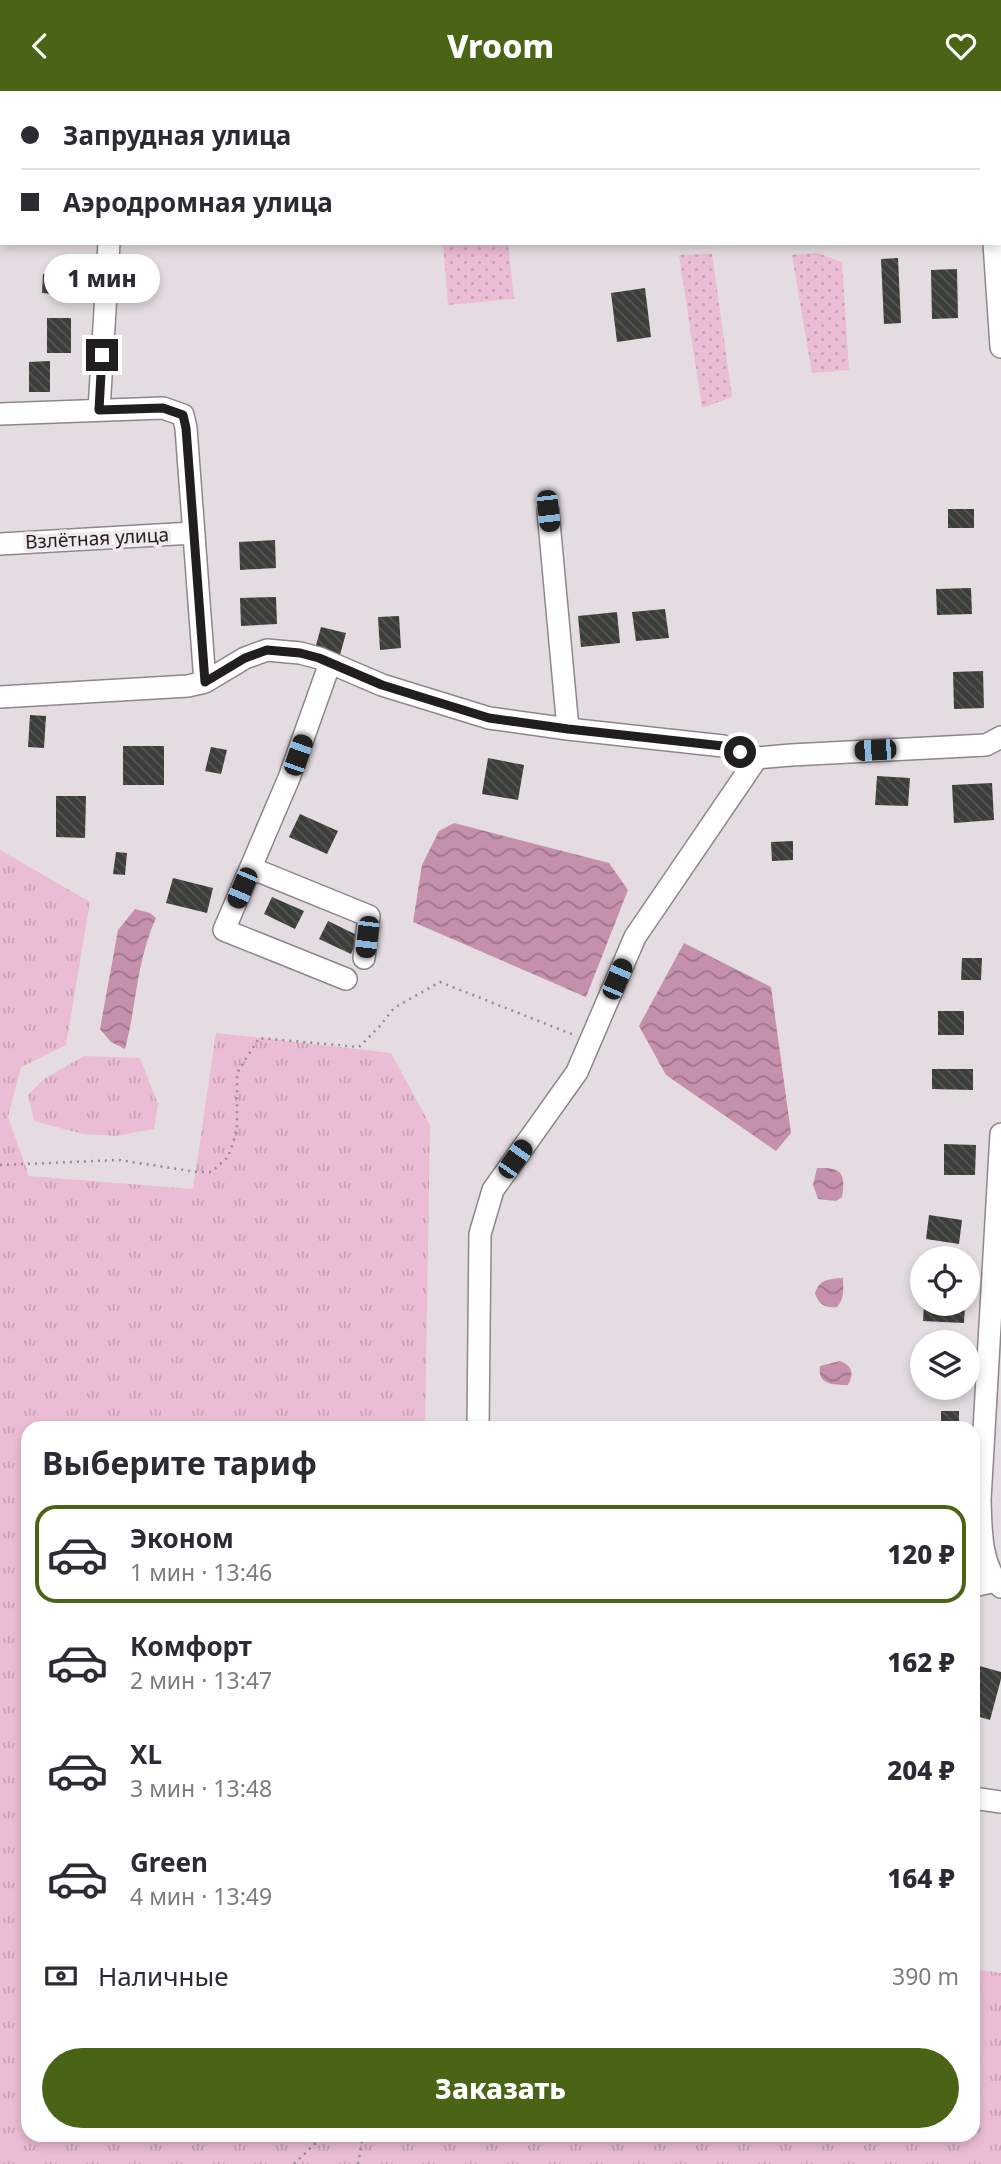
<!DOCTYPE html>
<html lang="ru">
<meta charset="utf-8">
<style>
:root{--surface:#fff;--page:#f2f2f3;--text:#2b2b33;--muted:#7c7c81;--line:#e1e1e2;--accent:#4a6415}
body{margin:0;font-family:"Noto Sans",sans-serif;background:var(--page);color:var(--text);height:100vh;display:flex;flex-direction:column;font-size:26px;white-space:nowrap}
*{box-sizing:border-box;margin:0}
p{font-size:23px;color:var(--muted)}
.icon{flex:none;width:38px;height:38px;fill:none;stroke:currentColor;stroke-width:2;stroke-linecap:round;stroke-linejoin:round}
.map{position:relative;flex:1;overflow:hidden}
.drawer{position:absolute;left:21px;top:1330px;width:959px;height:721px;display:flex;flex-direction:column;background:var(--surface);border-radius:21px;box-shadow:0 4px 10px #0003}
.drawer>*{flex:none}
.guide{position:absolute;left:0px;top:0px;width:1001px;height:154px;box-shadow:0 4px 10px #0003;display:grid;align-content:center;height:154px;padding:0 21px;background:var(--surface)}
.controls{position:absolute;left:910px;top:1155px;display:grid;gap:14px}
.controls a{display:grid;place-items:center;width:70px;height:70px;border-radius:50%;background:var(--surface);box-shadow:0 4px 10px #0003;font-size:35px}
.end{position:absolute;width:32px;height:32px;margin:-16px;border:9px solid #211e20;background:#fff;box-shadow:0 0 0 4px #fff}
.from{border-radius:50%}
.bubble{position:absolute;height:49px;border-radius:24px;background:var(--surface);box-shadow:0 4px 10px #0003;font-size:23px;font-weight:800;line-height:49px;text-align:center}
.car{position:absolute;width:21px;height:42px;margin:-21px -10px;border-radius:9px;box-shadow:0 0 5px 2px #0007;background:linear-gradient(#222 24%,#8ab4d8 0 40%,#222 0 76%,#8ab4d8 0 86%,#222 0)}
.guide b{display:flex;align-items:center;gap:24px;height:66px;font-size:26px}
.guide b+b{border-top:2px solid var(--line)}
.guide i{width:18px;height:18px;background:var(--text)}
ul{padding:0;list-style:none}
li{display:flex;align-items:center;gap:21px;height:98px;margin:0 14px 10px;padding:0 7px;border:4px solid transparent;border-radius:21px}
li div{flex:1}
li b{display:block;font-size:26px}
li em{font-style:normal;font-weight:800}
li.on{border-color:var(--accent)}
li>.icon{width:63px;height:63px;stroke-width:1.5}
h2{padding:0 21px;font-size:32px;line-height:84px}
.pay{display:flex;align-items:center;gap:18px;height:77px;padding:0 21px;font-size:26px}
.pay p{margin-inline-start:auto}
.primary-button{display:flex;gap:14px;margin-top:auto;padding:14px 21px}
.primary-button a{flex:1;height:80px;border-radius:42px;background:var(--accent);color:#fff;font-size:28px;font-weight:800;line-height:80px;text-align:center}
header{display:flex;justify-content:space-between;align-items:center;height:91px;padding:0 21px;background:var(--accent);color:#fff;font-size:32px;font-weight:800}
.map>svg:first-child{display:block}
</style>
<header><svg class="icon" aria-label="back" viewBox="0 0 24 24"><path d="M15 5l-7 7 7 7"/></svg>Vroom<svg class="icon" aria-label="heart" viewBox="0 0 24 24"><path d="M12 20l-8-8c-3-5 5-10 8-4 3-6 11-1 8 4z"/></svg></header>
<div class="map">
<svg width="1001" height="2073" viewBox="0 0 1001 2073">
<defs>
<pattern id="grass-tufts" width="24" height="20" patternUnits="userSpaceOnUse" patternTransform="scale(1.75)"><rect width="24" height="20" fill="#ebbcd5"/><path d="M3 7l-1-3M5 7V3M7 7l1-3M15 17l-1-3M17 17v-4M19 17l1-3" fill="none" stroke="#c9a1b7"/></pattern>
<pattern id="garden-dots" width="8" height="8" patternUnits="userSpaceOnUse" patternTransform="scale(1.75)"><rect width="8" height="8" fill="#ebbcd5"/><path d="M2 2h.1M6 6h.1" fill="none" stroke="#c9a1b7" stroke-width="1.8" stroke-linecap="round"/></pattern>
<pattern id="water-waves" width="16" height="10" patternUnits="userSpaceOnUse" patternTransform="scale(1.75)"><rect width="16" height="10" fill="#c490ad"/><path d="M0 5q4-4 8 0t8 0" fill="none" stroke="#9f758c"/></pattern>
<pattern id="building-back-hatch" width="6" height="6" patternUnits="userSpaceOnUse" patternTransform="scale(1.75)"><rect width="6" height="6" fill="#3c3e39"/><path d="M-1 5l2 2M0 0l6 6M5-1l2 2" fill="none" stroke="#565753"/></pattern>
</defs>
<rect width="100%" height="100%" fill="#e4dce0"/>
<path fill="url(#grass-tufts)" d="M0 759 90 811 66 954 21 976 8 1026 29 1085 193 1098 216 942 391 962 430 1034 425 1337H28V2044H973V1878L1001 1882V2073H0Z
M84 965 140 967 158 1013 154 1038 116 1045 83 1043 34 1030 28 1004 44 988Z"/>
<path fill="url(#garden-dots)" d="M508 0H828V2H509Z
M443 152H508L514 208 448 214Z
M817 162 842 171 849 279 812 282 792 164Z
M712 163 732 306 702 317 679 164Z"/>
<path fill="url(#water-waves)" d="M454 732 609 772 628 799 586 906 413 831 422 774 439 740Z
M135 818 150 822 156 827C136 871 137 913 125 958L111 951 100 938 118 839Z
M684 852 771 896 791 1042 776 1060 666 984 639 935Z
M817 1077C842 1076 846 1082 842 1106L836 1110 818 1108 813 1094Z
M843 1187C843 1198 845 1207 837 1216 824 1217 820 1214 815 1203 819 1188 829 1188 843 1187Z
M840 1270C853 1275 854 1283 848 1294 833 1294 817 1294 820 1275Z"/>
<path fill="url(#building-back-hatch)" d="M898 167 901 232 884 233 881 168Z
M957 178 958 227 932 228 931 179Z
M43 183 73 185 72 205 42 202Z
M645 197 651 246 617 251 611 202Z
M47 227H71V262H47Z
M50 270V301H29V271Z
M948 418H974V437H948Z
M275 449 276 477 240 479 239 451Z
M971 497 972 523 937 524 936 498Z
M276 506 277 533 241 535 240 507Z
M665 518 669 547 636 550 632 521Z
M617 521 620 552 581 556 578 525Z
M399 525 401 557 380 559 378 526Z
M321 536 346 542 340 564 315 558Z
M983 580 984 617 954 618 953 581Z
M30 624 46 625 44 657 28 656Z
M123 655H164V694H123Z
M211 656 227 659 221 683 205 680Z
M488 667 524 674 518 709 482 703Z
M877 685 910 687 908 715 875 714Z
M992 692 994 729 954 732 952 694Z
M56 705H86L85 747 56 746Z
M300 723 338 740 327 763 289 746Z
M793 750V769L772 770 771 751Z
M116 761 127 762 125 784 113 783Z
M173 787 213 797 207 822 166 812Z
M272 806 304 820 295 838 264 823Z
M328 830 359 845 351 863 319 848Z
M962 867H982L981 889H961Z
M938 920H964V944H938Z
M932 978H973V999L932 998Z
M944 1053 976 1054 975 1084H944Z
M929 1124 962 1129 959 1153 926 1148Z
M924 1213H965L964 1232 923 1230Z
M929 1297H967L966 1301 929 1300Z
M941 1320H959V1337H941Z
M976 1574 1001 1581V1588L990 1629 973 1624V1586Z"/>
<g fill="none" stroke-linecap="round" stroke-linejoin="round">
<defs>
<path id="minor" d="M984 0V2
M0 2H3
M119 2V0
M994 152 1001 256
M99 319 109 152
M0 323 163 317 183 324 186 337 205 591
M548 420 568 638
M0 453 193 442
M330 572 289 687 224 839 346 888
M0 606 188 595 205 591 245 567 267 559 300 562 319 567 382 594 489 627 568 638 723 655 757 667 791 664 986 654 1001 646
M251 777 369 825 364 867
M1001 1043 980 1409C981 1437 980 1474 1001 1496
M478 1337 480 1143 493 1099 577 981 635 846 757 667
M973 1495 996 1490
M973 1707 1001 1711"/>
</defs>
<use href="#minor" stroke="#8d868a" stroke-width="24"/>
<path stroke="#948e91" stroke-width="2.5" stroke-dasharray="2 5" stroke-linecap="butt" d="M0 1074 119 1069 197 1081H211L228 1066 237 1040V982L259 947 359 956 380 935 394 917 440 891 574 944
M294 2073 324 2044
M358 2073 363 2044"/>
<use href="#minor" stroke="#fff" stroke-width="21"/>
</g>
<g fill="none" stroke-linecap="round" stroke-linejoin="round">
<path stroke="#211e20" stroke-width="9" d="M102 264 99 319 163 317 183 324 186 337 205 591 245 567 267 559 300 562 319 567 382 594 489 627 568 638 723 655 740 661"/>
</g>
<g text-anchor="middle" stroke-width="7" stroke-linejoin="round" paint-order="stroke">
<g font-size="19" fill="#211e20" stroke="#f1e9ed">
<text transform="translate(97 447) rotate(-3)" y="7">Взлётная улица</text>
</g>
</g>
</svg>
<div class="controls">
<a><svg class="icon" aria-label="locate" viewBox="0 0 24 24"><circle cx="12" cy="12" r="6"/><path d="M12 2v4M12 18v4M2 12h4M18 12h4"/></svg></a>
<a><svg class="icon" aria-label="layers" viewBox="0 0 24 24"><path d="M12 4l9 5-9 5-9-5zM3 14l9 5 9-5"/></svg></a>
</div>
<i class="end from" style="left:740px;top:661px"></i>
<i class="end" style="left:102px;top:264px"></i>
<div class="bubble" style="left:44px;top:163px;width:116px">1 мин</div>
<i class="car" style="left:548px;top:420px;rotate:174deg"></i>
<i class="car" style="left:875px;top:659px;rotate:267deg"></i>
<i class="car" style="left:298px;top:664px;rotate:19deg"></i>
<i class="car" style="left:242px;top:797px;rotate:203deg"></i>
<i class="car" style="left:367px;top:846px;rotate:187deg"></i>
<i class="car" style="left:617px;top:888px;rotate:23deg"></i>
<i class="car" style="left:515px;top:1068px;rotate:35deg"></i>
<div class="guide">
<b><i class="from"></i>Запрудная улица</b>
<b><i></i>Аэродромная улица</b>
</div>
<section class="drawer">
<h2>Выберите тариф</h2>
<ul>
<li class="on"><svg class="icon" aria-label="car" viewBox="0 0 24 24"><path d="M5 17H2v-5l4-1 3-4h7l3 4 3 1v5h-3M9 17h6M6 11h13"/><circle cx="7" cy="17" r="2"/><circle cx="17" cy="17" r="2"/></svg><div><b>Эконом</b><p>1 мин · 13:46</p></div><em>120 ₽</em></li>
<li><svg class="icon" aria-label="car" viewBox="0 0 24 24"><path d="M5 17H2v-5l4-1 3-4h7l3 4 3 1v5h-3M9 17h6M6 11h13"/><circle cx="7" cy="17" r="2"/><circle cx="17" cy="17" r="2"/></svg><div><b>Комфорт</b><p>2 мин · 13:47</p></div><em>162 ₽</em></li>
<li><svg class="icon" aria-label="car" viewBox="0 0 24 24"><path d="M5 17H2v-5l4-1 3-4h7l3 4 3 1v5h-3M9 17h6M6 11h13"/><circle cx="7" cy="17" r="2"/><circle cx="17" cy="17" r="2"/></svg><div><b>XL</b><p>3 мин · 13:48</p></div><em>204 ₽</em></li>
<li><svg class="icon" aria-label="car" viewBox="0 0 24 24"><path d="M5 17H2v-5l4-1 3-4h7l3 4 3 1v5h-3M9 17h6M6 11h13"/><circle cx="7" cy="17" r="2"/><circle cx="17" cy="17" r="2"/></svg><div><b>Green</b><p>4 мин · 13:49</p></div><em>164 ₽</em></li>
</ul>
<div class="pay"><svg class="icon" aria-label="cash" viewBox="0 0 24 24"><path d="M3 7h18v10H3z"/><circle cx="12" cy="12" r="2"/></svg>Наличные<p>390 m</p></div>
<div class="primary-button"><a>Заказать</a></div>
</section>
</div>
